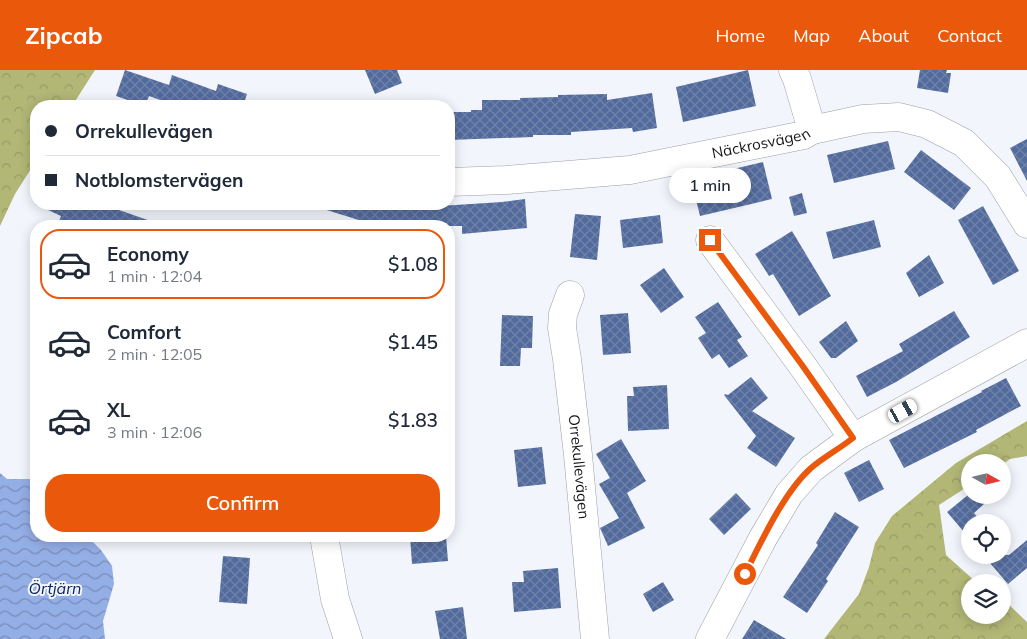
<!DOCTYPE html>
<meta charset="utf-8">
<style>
:root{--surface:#fff;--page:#f2f2f3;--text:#1f2937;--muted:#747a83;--line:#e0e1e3;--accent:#ea580c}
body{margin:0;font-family:Mulish,sans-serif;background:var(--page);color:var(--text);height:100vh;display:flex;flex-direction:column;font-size:19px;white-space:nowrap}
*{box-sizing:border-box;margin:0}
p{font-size:16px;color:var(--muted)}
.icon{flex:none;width:28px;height:28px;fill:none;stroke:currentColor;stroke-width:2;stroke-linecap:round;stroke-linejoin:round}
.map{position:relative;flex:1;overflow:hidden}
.details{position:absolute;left:30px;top:150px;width:425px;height:322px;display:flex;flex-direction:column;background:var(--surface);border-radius:20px;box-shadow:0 2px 12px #0003}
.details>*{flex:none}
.top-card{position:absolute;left:30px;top:30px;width:425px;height:110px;border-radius:20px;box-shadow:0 2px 12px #0003;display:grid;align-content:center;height:110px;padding:0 15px;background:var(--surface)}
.needle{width:32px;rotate:98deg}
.fabs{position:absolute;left:961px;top:384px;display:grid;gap:10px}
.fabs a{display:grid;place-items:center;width:50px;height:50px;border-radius:50%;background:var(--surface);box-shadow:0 2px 12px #0003;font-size:25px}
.end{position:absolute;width:22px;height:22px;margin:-11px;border:6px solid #ea580c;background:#fff;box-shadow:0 0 0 2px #fff}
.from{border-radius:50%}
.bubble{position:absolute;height:35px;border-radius:18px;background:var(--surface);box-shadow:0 2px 12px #0003;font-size:16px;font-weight:600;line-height:35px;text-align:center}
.car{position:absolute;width:15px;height:30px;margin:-15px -8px;border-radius:6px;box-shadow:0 0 4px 1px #0007;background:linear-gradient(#fff 24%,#345 0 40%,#fff 0 76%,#345 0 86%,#fff 0)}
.top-card b{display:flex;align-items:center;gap:18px;height:48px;font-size:19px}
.top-card b+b{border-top:1px solid var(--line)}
.top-card i{width:12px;height:12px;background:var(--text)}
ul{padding:9px 0 0;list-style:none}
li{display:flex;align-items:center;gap:15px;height:70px;margin:0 10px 8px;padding:0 5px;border:2px solid transparent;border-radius:20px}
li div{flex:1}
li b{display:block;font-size:19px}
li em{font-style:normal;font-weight:600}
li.on{border-color:var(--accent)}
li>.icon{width:45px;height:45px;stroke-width:1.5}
.cta{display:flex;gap:10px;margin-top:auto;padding:10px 15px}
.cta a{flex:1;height:58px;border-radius:20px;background:var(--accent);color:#fff;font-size:20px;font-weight:600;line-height:58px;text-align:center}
header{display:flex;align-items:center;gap:30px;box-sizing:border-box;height:70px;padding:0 25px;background:var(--accent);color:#fff}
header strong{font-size:24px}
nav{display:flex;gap:28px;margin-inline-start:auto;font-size:18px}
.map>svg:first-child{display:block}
</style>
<header>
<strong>Zipcab</strong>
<nav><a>Home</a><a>Map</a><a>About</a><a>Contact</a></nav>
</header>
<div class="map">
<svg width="1027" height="569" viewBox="0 0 1027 569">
<defs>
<pattern id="forest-crowns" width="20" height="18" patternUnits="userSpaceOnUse" patternTransform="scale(1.25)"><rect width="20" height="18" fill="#b2b776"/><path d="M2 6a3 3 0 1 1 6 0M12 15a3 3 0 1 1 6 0" fill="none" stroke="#989c65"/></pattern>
<pattern id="water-waves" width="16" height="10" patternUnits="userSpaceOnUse" patternTransform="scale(1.25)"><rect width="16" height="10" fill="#94aee6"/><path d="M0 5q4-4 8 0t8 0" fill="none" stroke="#788cb9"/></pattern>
<pattern id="building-cross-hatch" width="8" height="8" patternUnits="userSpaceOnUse" patternTransform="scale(1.25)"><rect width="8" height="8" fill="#526b9e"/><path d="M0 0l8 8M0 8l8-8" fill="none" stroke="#7182a6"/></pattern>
</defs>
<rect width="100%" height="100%" fill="#f2f6fc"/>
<path fill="url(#forest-crowns)" d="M0 0H95L72 36H36V91L15 124 0 156Z
M1027 351V386L1010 389 1003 394 1002 392H970V415L939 435 946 485 976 512H970V545H1002L1003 529 1027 552V569H824L859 524 869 497 875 473 892 446 956 393Z"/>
<path fill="url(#water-waves)" d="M0 403 7 409H31L36 412V466H87L101 480 112 496 114 514 103 551 105 569H0Z"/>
<path fill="url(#building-cross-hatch)" d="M125 0 169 15 172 5 216 21 218 14 247 24 243 36H177L149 26 145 36 116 26Z
M365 0H397L402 13 375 24Z
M748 0 756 36 683 52 676 17Z
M920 0H947L946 3H951L948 23 917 18Z
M652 23 657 58 633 62 632 58 571 62V65H533V67L449 70V42H471V40H482V30H520V28L558 27V25L607 24V30Z
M1027 69V111L1010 78Z
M888 71 895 99 834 113 827 85Z
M921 80 971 118 954 140 904 102Z
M763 92 772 129 700 146 691 109Z
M802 123 807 143 794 146 789 127Z
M525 129 527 158 462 164V156H378L317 137V134H440V136L502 132Z
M35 134H102L159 154V156H57L61 146Z
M983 136 1019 201 993 215 958 150Z
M575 144 601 146 597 190 570 187Z
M660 145 663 173 623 178 620 150Z
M874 150 881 177 833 189 826 162Z
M792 161 831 226 799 246 773 204 769 206 755 184Z
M929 185 944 213 919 227 906 203Z
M664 198 684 227 661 243 640 215Z
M718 232 742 267 737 270 748 286 729 298 719 284 712 289 698 268 706 263 695 247Z
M954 241 970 267 896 312 867 327 856 306 903 281 899 274Z
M628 243 631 283 603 285 600 245Z
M502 245 533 246 532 278H521L520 296H500Z
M846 251 858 271 836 288H831L819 272Z
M751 307 768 328 752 341 795 368 776 397 747 378 756 366 724 325 725 324 728 325Z
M1006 308 1021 336 976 360 977 362 904 398 889 370 982 322 981 321Z
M667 315 669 359 628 361 627 326H634L633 317Z
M621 369 646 411 627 423 645 458 608 476 600 458 619 448 599 414 610 408 596 384Z
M542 377 546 414 518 417 514 380Z
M869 390 884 419 859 432 844 403Z
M736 423 751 439 724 465 709 449Z
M968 425H994L974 443 982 452H970V469L947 442Z
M835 442 859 457 826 509 828 511 807 543 783 527 818 475 816 473Z
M410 466H446L448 491 412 494Z
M1027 470V498L1008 514 983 485H1009Z
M223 486 250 488 247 534 219 532Z
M558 498 561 538 514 542 512 512H524L523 501Z
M663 512 674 530 653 542 643 524Z
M463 537 467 569H440L435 541Z
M754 550 786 569H742Z"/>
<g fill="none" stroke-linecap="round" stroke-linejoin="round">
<defs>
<g id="minor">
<path d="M793 0 797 9 812 60"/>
<path id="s1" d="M449 112 506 110 630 100 804 65 812 60 863 49 899 47 927 54 964 73 998 107 1027 154"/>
<path d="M710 170 802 295 853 368"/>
<path id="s2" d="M570 225 563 244 562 258 567 289 578 385 595 569"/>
<path d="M324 466 335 529 348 569"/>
<path d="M710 569 763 468 789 424 811 399 853 368 1027 273"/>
</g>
</defs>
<use href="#minor" stroke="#9c9fa6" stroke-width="29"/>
<use href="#minor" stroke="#fff" stroke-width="28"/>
</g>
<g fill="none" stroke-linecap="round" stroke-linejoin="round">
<path stroke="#ea580c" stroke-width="6" d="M710 170 802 295 853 368C839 379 824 387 811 398 784 422 761 472 745 504"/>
</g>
<g text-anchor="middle" stroke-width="4" stroke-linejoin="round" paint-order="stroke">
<g font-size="15" fill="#141517" stroke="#f2f6fc">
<text dy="5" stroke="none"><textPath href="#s1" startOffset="315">Näckrosvägen</textPath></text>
<text dy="5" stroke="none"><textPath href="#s2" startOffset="174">Orrekullevägen</textPath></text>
</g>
<g font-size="16" font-style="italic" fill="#0d2464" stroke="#f2f6fc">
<text x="55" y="524">Örtjärn</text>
</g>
</g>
</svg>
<div class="fabs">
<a><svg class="needle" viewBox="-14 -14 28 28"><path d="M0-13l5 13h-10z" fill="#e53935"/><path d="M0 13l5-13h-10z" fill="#747a83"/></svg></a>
<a><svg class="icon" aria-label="locate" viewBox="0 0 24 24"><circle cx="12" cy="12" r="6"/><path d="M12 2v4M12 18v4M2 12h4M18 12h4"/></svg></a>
<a><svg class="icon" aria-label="layers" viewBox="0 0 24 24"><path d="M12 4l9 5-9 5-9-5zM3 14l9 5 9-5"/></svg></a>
</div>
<i class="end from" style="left:745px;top:504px"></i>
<i class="end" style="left:710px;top:170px"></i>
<div class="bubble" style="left:669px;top:98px;width:82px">1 min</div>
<i class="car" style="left:903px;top:341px;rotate:61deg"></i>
<div class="top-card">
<b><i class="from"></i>Orrekullevägen</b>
<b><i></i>Notblomstervägen</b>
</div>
<section class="details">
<ul>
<li class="on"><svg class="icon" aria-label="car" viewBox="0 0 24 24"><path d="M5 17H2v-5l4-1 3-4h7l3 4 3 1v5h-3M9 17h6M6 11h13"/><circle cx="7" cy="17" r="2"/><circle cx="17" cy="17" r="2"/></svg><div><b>Economy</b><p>1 min · 12:04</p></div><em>$1.08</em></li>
<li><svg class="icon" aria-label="car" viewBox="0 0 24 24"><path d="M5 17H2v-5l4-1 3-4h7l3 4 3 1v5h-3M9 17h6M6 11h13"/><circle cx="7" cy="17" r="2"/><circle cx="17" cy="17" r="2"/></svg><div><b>Comfort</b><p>2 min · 12:05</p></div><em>$1.45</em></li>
<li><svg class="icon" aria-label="car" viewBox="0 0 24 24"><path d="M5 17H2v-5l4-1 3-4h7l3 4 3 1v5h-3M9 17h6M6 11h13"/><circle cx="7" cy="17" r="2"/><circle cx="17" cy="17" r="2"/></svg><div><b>XL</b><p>3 min · 12:06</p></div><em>$1.83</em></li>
</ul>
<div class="cta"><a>Confirm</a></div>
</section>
</div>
